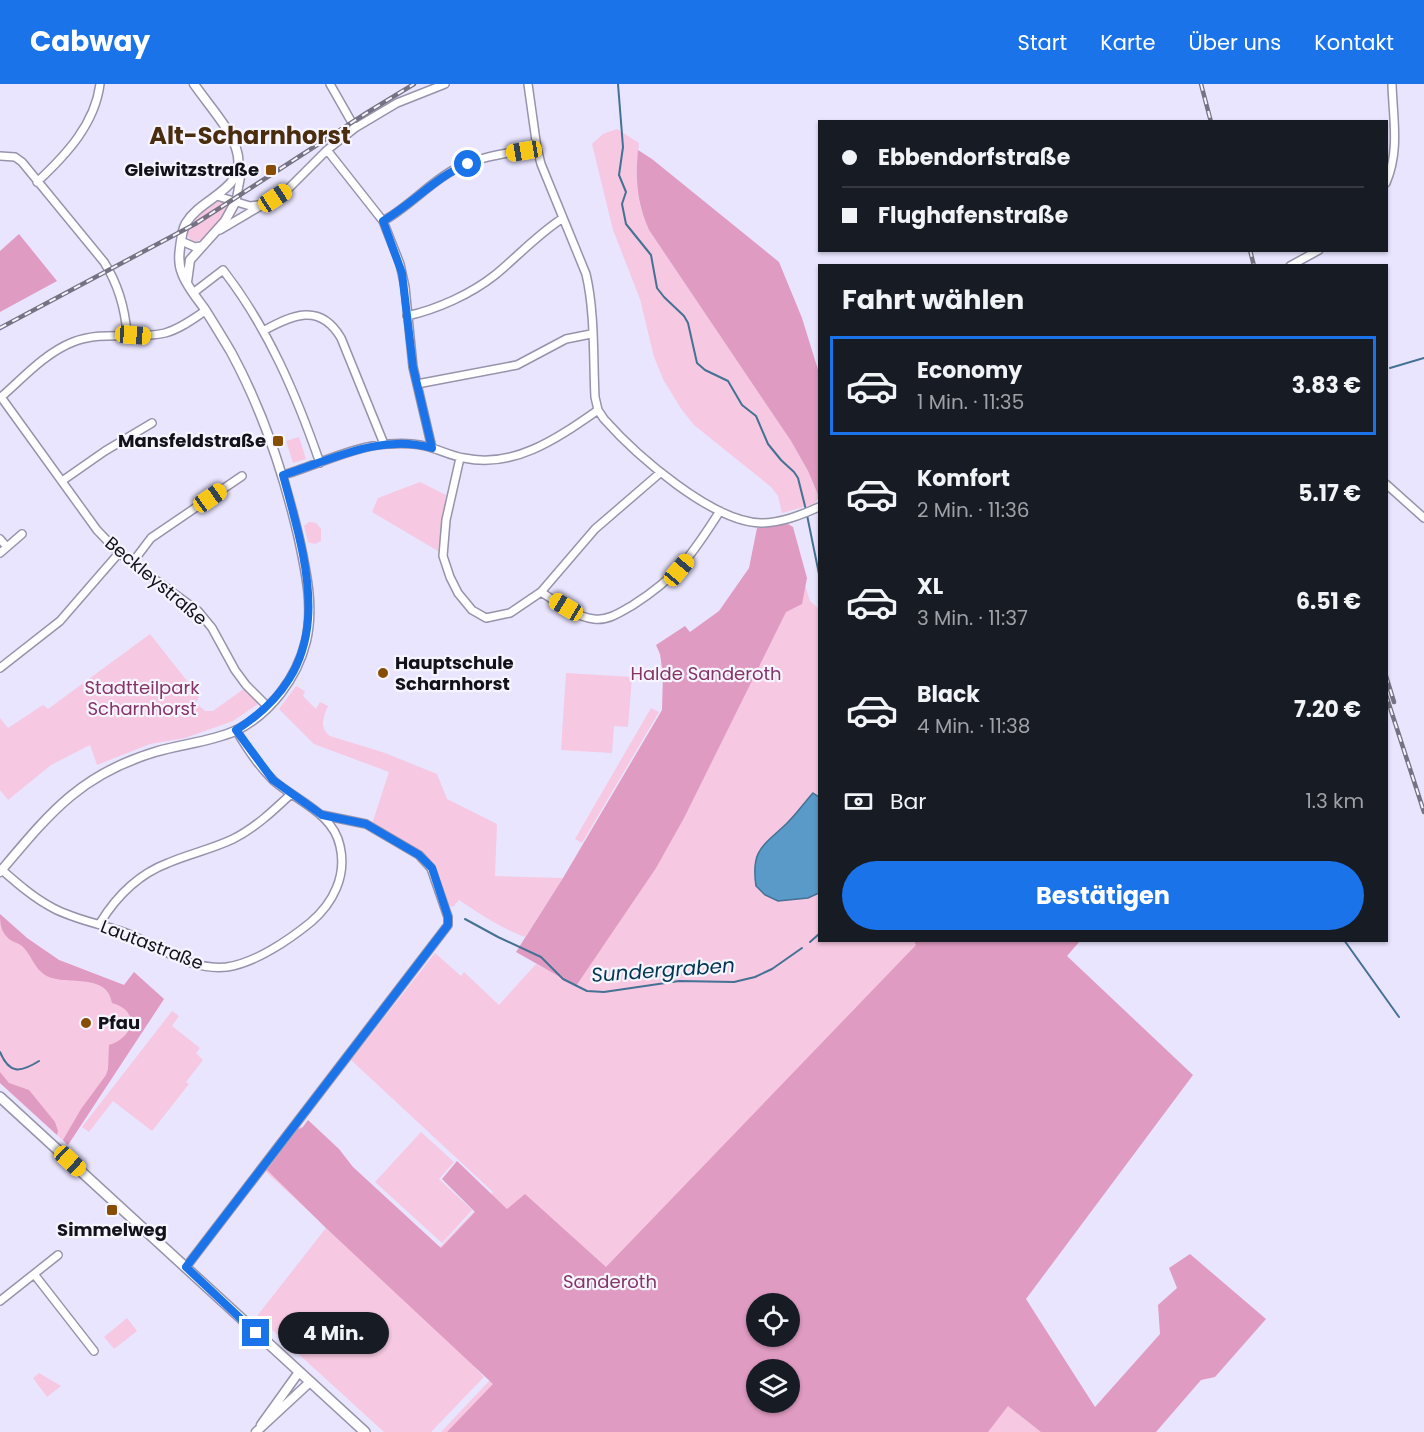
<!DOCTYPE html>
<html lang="de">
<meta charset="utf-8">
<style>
:root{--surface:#171b24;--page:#20242c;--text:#f1f3f6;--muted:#9ea1a6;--line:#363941;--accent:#1a73e8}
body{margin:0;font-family:Poppins,sans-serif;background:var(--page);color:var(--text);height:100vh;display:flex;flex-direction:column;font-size:22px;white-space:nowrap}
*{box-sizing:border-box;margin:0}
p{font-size:20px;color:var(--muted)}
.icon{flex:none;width:33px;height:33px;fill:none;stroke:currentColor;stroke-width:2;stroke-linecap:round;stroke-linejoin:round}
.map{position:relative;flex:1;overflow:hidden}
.side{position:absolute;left:818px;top:180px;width:570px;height:678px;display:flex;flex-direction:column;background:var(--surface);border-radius:0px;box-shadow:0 2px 4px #0004}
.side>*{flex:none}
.guide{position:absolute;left:818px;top:36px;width:570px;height:132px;border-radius:0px;box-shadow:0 2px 4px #0004;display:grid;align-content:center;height:132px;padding:0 24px;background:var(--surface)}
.fabs{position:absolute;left:746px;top:1209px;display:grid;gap:12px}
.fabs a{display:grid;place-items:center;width:54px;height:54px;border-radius:50%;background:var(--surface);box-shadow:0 2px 4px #0004;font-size:30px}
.end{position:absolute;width:27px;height:27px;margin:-14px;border:8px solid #1a73e8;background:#fff;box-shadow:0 0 0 3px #fff}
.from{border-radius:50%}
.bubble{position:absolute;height:42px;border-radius:21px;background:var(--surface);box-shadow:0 2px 4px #0004;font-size:20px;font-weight:700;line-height:42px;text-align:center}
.car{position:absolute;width:18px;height:36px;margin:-18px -9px;border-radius:8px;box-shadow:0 0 4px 2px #0007;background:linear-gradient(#f5c518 24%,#345 0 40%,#f5c518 0 76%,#345 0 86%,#f5c518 0)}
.guide b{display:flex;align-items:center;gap:21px;height:57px;font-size:22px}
.guide b+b{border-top:2px solid var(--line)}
.guide i{width:15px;height:15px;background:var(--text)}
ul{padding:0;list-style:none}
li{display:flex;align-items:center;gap:18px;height:99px;margin:0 12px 9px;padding:0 12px;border:3px solid transparent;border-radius:0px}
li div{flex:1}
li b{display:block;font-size:22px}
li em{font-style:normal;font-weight:700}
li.selected{border-color:var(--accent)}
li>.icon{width:54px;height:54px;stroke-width:1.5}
h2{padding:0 24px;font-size:27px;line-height:72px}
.pay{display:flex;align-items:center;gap:15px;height:66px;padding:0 24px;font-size:22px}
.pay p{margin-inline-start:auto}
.button{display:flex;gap:12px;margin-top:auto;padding:12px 24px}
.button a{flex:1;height:69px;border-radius:36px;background:var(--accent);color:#fff;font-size:24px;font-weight:700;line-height:69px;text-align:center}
header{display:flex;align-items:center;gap:36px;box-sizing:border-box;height:84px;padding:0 30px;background:var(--accent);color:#fff}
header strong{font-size:28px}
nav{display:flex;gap:33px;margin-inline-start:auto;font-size:21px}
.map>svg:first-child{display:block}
</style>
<header>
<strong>Cabway</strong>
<nav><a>Start</a><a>Karte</a><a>Über uns</a><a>Kontakt</a></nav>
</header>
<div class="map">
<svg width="1424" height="1348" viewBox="0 0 1424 1348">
<rect width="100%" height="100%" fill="#e9e5ff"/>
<path fill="#f6c8e1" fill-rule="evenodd" d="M617 45 639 59C635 92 635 116 649 146L791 357 808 387 819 413 814 420 782 429 778 412 771 403 694 341 682 326 664 297 654 273 640 215 613 146 592 60 603 50Z
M217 116H223L229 122C224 136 207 160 191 157L187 150C194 135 203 125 217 116Z
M299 353 306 375 293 379 286 357Z
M420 398 446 411 438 467 372 428 378 414Z
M309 438 316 439 321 445V457L315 460 308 458 304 442Z
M805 501 810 517 819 525V856L925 857 1047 1348H441L490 1296 467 1275 484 1293 431 1348H384L257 1232 326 1144 372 1185 265 1087 301 1042 437 1166 493 1108 351 976 435 869 461 892 464 888 499 921 536 880 570 897 776 537ZM756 1220H789V1252H756ZM756 1286H789V1318H756Z
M150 550 199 612 196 619 205 627H213L245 604 258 620 233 637 185 654 150 660 97 681 90 661 51 681 8 716 0 706V634L8 644 43 621 48 625Z
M566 589 632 593 628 643 614 642 612 669 561 666Z
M296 602 305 607 303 612 316 625 320 618 328 622C323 633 319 644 330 652L385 669 437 690 447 715 497 740 495 792 563 794 525 853C501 844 481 831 459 816L453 823 448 821 431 777 372 740 389 688 314 660 279 625Z
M651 624 659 628 582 759 575 755Z
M0 830 27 854 59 876 124 901 134 888 164 915 68 1061 0 999Z
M172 927 179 932 172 942 200 964 196 969 203 976 186 998 189 1000 152 1047 113 1017 89 1048 82 1043Z
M421 1048 454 1078 439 1095 472 1126 442 1159 375 1098Z
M127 1234 137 1247 114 1265 104 1253Z
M39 1289 61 1302 47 1313 33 1294Z"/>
<path fill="#e09bc2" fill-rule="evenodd" d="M638 66 652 75 779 178 802 234 819 289V413L808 387 791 357 649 146C637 119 635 96 638 66Z
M19 150 57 197 0 228V167Z
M788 440 793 443 807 494 802 520 786 528 684 734 656 784 576 902 516 868 563 794 662 626 663 591 660 570 656 561 685 542 690 548 719 527 749 484 757 444Z
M0 830 27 854 59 876 124 901 134 888 164 915 68 1061 63 1056 81 1025 106 991 108 985 109 961C134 953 141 927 112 919 107 887 64 903 45 891 34 884 31 870 22 862 18 859 13 858 9 855 1 848 0 840 0 830Z
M914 857H1080L1067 872 1193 991 1026 1215 1095 1323 1160 1250 1158 1221 1177 1204 1169 1184 1190 1170 1266 1235 1215 1293 1201 1296 1156 1348H1041L1008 1322 988 1348H447L493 1300 326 1144 267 1086 298 1045 302 1044 308 1036 339 1065 353 1083 441 1164 475 1128 442 1095 457 1077 507 1125 525 1110 606 1183 916 861ZM756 1220H789V1252H756ZM756 1286H789V1318H756Z
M0 988 9 999 29 1006 55 1038 58 1047 57 1051 0 999Z"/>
<path fill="#599ac8" stroke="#447194" stroke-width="1.5" d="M813 709 819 713V809L808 814 778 817 765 811 756 802C751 768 761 763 784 742 795 732 803 720 813 709Z"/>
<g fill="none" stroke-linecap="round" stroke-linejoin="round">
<path stroke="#447194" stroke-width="2" d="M618 0 623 63 619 91 626 108 622 120 626 140 651 171 657 204 664 213 684 232 688 239 697 279 705 286 728 297 742 321 756 332 768 360 781 376 794 388 798 394 806 426
M1390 284 1424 274
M807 431 819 490
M465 835 498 853 541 873 563 895 587 907 604 908 679 897 734 898 755 893 772 885 802 864
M1344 856 1399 933
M810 858 819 850
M0 968C9 990 20 989 39 977"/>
<defs>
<path id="minor" d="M330 0 355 44
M528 0 537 64 541 80 586 190C595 228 593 273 595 313L598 326 604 335C636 371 712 438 761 439 781 439 801 431 819 423
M327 66 383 137 400 180 405 203 413 283 432 364
M0 72 15 73 22 78 104 178C118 200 125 224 127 250
M37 98C66 71 95 40 100 0
M1386 99C1400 66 1393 35 1392 0
M217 112 250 122 258 121
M236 117 241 90 240 81
M383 137C410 122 429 99 455 85 479 72 510 69 537 64
M220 146 286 107 327 66 355 44 397 19 445 0
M181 157 195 163 201 162
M1290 182 1319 166
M193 209 223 186C268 244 296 310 320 379
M407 232C438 225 471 210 495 191 518 172 538 150 563 134
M263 247C292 231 320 218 341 254L384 360
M417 300 517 281 566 255 591 250
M1 313 97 446 119 469 198 527 212 544 235 586 246 601 268 623
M0 314C23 294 45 269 73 258 103 246 135 256 165 249 180 245 193 235 205 227
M460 374 446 436 443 472 450 493 458 509 472 526 486 534 510 529 541 508 595 445 660 389
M283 391C314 382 357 361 388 360 400 359 413 359 425 362 438 365 451 372 464 374 515 385 559 353 598 326
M62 397 105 367 152 339
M1386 400 1424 434
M0 455 7 463
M0 469 22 450
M132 479 151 454 242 392
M541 508C557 518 575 533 594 535 608 537 621 528 633 521 677 493 692 471 720 427
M0 584 60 537 119 469
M2 786C18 800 34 814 53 824 75 836 102 840 126 849 160 862 188 887 227 883 255 879 289 856 311 838 333 819 347 792 340 762 333 729 297 717 274 697 259 683 246 663 236 646
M100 839C116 813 139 790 168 779 189 770 212 765 233 755 255 744 273 727 291 710
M186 1183 448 841V833L431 784 419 771 366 740 322 731
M34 1190 94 1267
M0 1217 58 1171"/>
<path id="tertiary" d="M187 198 190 176 225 137 236 117
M0 788C49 730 79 691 155 668 181 660 210 658 235 647 270 630 297 594 306 557 314 523 306 488 299 455 284 390 263 327 231 268 222 253 213 238 204 224 196 213 186 201 182 189 179 182 179 171 180 164 181 156 182 146 186 139 203 111 250 106 236 64 229 43 207 19 194 0
M261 1341 299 1288
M256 1348 310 1298"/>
<path id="secondary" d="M0 1013 365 1348"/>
</defs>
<use href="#minor" stroke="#9793ab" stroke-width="10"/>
<use href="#tertiary" stroke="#9793ab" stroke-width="11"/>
<use href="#secondary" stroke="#9793ab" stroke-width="12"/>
<use href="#minor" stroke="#fff" stroke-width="7"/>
<use href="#tertiary" stroke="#fff" stroke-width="8"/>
<use href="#secondary" stroke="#fff" stroke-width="9"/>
<defs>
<path id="rail" d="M1201 0 1211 38
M1250 166 1254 182
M0 244 195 140 368 28 414 0
M1386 592 1394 618
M1386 611 1424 728"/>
</defs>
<use href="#rail" stroke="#757283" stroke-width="4.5"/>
<use href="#rail" stroke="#f6f5ff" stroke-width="2" stroke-dasharray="7" stroke-linecap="butt"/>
</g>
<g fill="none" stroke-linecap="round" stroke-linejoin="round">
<path stroke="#1a73e8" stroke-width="8" d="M256 1249 186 1183 448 841V833L432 784 419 771 366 740 322 731 273 696 236 646C339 581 310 490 283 391 331 376 381 349 432 364L413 283 402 189 383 137C413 120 436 92 468 80"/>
</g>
<g fill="#884d05" stroke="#f6f5ff" stroke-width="2">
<rect x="265" y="80" width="12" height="12" rx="3"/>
<rect x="272" y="351" width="12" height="12" rx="3"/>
<circle cx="383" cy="589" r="6"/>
<circle cx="86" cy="939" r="6"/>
<rect x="106" y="1120" width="12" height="12" rx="3"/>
</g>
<g text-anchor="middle" stroke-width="4.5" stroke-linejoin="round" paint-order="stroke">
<g font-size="18" font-weight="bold" fill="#13111a" stroke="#f6f5ff" text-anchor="end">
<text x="259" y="92">Gleiwitzstraße</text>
<text x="266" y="363">Mansfeldstraße</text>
<text x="395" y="585" text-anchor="start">Hauptschule<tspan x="395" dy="21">Scharnhorst</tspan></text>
<text x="98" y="945" text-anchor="start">Pfau</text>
<text x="112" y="1152" text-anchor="middle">Simmelweg</text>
</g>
<g font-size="18" fill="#13111a" stroke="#f6f5ff">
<text transform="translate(156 497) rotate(40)" y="6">Beckleystraße</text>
<text transform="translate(152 861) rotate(21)" y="6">Lautastraße</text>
</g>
<g font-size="18" fill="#863568" stroke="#f6f5ff">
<text x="706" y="596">Halde Sanderoth</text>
<text x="142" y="610">Stadtteilpark<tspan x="142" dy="21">Scharnhorst</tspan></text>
<text x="610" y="1204">Sanderoth</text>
</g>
<g font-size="20" font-style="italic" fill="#003554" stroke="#f6f5ff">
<text transform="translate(663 886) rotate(-4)" y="7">Sundergraben</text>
</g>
<g font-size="24" font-weight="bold" fill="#4a2c0f" stroke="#f6f5ff">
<text x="250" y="60">Alt-Scharnhorst</text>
</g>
</g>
</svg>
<div class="fabs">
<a><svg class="icon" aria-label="locate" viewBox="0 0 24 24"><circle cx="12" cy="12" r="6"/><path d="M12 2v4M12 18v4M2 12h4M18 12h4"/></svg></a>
<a><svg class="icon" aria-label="layers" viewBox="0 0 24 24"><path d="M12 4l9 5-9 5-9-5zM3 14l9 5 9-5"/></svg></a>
</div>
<i class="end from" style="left:468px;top:80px"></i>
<i class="end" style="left:256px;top:1249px"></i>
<div class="bubble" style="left:278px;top:1228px;width:111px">4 Min.</div>
<i class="car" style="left:524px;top:67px;rotate:261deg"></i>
<i class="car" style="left:275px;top:114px;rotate:57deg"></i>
<i class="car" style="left:133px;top:251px;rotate:94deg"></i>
<i class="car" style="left:210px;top:414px;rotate:55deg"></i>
<i class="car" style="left:679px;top:486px;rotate:40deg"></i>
<i class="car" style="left:566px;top:523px;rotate:301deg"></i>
<i class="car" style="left:70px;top:1077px;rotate:133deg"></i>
<div class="guide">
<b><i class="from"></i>Ebbendorfstraße</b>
<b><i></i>Flughafenstraße</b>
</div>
<section class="side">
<h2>Fahrt wählen</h2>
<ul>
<li class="selected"><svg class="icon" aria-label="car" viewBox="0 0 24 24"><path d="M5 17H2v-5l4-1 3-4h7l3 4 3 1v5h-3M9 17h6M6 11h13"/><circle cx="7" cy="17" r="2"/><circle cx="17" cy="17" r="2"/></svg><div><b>Economy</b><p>1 Min. · 11:35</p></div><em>3.83 €</em></li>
<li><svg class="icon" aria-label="car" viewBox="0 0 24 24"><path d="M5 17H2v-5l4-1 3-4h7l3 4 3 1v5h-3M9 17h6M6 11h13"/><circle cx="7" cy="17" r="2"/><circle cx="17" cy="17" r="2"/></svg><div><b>Komfort</b><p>2 Min. · 11:36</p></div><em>5.17 €</em></li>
<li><svg class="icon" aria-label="car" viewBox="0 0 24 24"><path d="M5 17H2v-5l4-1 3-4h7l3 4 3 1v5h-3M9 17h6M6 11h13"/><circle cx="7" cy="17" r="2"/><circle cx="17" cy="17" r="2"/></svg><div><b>XL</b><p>3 Min. · 11:37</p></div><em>6.51 €</em></li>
<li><svg class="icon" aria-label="car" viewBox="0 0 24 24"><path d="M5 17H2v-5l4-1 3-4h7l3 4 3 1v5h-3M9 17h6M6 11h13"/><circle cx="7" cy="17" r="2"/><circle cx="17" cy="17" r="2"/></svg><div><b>Black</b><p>4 Min. · 11:38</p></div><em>7.20 €</em></li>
</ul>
<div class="pay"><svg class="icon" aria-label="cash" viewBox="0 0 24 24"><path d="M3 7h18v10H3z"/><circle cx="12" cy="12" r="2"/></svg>Bar<p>1.3 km</p></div>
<div class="button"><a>Bestätigen</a></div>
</section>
</div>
